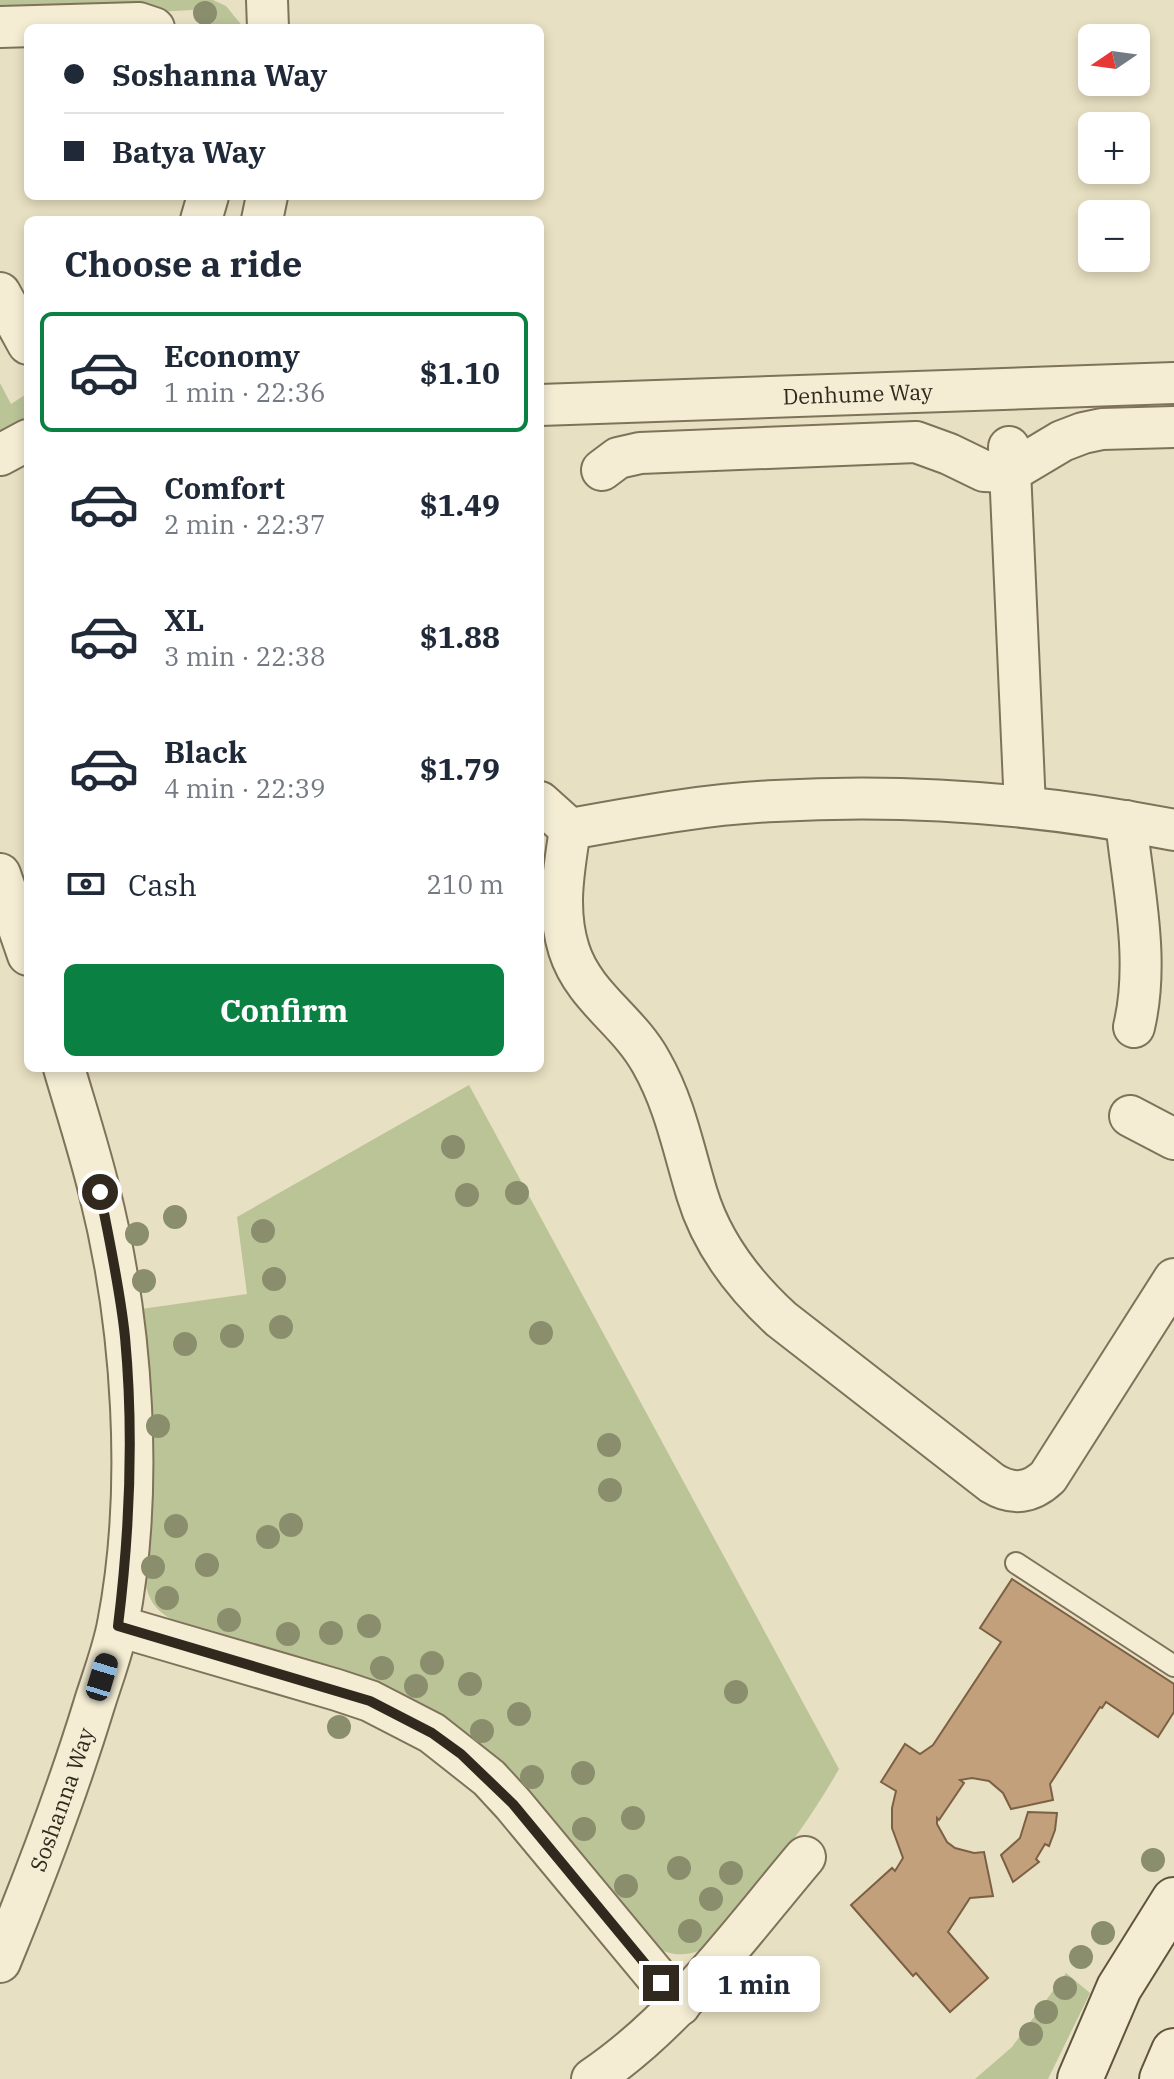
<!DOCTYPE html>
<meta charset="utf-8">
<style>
:root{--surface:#fff;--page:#f2f2f3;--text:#1f2937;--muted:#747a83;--line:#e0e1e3;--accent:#0b8043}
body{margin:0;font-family:"IBM Plex Serif",serif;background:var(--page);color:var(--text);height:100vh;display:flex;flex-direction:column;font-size:30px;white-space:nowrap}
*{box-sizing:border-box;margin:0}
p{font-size:26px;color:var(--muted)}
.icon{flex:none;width:44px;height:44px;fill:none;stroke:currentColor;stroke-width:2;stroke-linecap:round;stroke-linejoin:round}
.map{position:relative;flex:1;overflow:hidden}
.side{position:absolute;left:24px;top:216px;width:520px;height:856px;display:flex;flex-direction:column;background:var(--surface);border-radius:12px;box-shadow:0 4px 12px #0003}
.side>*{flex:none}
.hud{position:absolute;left:24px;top:24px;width:520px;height:176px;border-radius:12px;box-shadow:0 4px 12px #0003;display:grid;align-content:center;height:176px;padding:0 40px;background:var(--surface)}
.needle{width:52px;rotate:257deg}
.fabs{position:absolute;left:1078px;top:24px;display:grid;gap:16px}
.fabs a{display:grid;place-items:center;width:72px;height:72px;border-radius:12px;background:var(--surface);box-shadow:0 4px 12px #0003;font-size:40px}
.end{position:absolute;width:36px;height:36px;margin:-18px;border:10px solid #31291e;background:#fff;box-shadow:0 0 0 4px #fff}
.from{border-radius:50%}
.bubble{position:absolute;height:56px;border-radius:12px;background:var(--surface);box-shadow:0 4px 12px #0003;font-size:26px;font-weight:700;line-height:56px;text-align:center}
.car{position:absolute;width:24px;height:48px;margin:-24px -12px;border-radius:10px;box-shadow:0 0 6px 2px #0007;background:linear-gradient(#222 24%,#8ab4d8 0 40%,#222 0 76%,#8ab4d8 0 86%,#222 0)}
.hud b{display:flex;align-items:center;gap:28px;height:76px;font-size:30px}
.hud b+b{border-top:2px solid var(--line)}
.hud i{width:20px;height:20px;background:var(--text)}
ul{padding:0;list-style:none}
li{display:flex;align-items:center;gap:24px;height:120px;margin:0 16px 12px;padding:0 24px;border:4px solid transparent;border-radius:12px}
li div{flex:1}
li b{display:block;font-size:30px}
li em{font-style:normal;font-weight:700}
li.current{border-color:var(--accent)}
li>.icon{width:72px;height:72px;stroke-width:1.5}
h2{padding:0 40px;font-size:36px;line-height:96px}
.pay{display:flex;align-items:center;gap:20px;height:88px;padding:0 40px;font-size:30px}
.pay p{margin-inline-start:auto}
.button{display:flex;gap:16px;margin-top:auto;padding:16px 40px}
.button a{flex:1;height:92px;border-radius:12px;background:var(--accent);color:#fff;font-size:32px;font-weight:700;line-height:92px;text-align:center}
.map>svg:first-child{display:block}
</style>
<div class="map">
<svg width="1174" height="2079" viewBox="0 0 1174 2079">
<rect width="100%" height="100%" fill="#e8e0c2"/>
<path fill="#bac497" d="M0 0H213L226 6 244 28H216L193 10 0 20Z
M0 383 11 404 28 393V420L0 435Z
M469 1085 839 1769C810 1820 776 1865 738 1910 727 1924 716 1943 700 1950 684 1958 667 1954 652 1946L373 1683 171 1619C155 1610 148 1599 145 1581 148 1491 157 1399 141 1309L247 1294 237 1217Z
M1066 1973 1090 1993 1048 2079H975L1012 2047Z"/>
<path fill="#c2a07c" stroke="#7b6044" stroke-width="2" d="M1012 1579 1174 1684V1712L1158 1737 1106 1702 1102 1708 1100 1707 1050 1784 1053 1800 1011 1809 1003 1793 989 1781 972 1778 960 1780 964 1783 939 1820 937 1818V1824L947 1842 955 1848 974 1853 984 1852 993 1896 970 1898 948 1932 988 1978 950 2012 916 1973 913 1976 851 1905 892 1868 895 1871 903 1858 892 1828V1808L896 1791 881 1782 905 1744 920 1754 933 1745 1001 1642 980 1628Z
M1028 1812 1057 1813 1055 1830 1049 1846 1045 1844 1036 1859 1039 1862 1013 1882 1001 1855 1020 1838Z"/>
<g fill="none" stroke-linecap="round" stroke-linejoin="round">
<defs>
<path id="lane" d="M1016 1563 1174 1666"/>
<g id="street">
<path d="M267 0 268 28"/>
<path d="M0 27 139 23 154 28"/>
<path d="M201 220 208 196"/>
<path d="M262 220 267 196"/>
<path d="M0 293 28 344"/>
<path id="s1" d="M540 405 1174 383"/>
<path d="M1009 447 1025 807"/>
<path d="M0 455 28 440"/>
<path d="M602 470 618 458 640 453 916 442 949 454 984 471 1010 472 1062 441 1083 433 1102 429 1174 427"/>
<path d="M540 802 570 829"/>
<path d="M1126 821C1133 888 1150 960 1134 1027"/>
<path d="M570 829C564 870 556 909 569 950 584 997 628 1020 651 1062 675 1104 683 1148 697 1194 712 1244 743 1284 781 1319L992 1483C1013 1496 1031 1493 1048 1477L1174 1279"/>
<path d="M570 829C637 817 706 804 775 801 908 793 1043 804 1174 830"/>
<path d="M0 874 28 955"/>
<path d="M1130 1116 1174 1139"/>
<path d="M118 1626 337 1690 370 1701 432 1733 489 1778 513 1804 680 2005"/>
<path id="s2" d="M0 1962C35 1877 67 1793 94 1705 102 1679 113 1651 118 1624 144 1489 133 1324 99 1190 89 1149 76 1109 64 1068"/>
<path d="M592 2079C677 2022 739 1935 805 1857"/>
</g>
<path id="secondary" d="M1080 2079 1119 1988 1174 1900
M1162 2079 1174 2051"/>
</defs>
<use href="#lane" stroke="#7f725b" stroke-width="24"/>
<use href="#street" stroke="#7f725b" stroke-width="44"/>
<use href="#secondary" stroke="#61533e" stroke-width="48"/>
<use href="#lane" stroke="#f4edd4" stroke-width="20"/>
<use href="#street" stroke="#f4edd4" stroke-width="40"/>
<use href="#secondary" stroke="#f4edd4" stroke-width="44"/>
</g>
<g fill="#8a8e6d">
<circle cx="205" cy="13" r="12"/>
<circle cx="453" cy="1147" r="12"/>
<circle cx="517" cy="1193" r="12"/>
<circle cx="467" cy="1195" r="12"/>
<circle cx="175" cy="1217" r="12"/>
<circle cx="263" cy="1231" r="12"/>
<circle cx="137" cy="1234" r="12"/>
<circle cx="274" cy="1279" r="12"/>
<circle cx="144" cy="1281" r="12"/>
<circle cx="281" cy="1327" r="12"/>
<circle cx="541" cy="1333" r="12"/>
<circle cx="232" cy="1336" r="12"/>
<circle cx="185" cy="1344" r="12"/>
<circle cx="158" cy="1426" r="12"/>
<circle cx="609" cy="1445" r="12"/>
<circle cx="610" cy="1490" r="12"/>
<circle cx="291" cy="1525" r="12"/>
<circle cx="176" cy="1526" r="12"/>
<circle cx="268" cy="1537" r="12"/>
<circle cx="207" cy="1565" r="12"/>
<circle cx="153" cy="1567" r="12"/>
<circle cx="167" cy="1598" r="12"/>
<circle cx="229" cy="1620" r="12"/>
<circle cx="369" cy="1626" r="12"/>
<circle cx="331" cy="1633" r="12"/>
<circle cx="288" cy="1634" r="12"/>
<circle cx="432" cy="1663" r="12"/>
<circle cx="382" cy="1668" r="12"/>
<circle cx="470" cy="1684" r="12"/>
<circle cx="416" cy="1686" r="12"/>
<circle cx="736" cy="1692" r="12"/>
<circle cx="519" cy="1714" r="12"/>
<circle cx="339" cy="1727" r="12"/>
<circle cx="482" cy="1731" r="12"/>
<circle cx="583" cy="1773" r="12"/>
<circle cx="532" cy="1777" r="12"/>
<circle cx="633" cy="1818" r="12"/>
<circle cx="584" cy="1829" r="12"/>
<circle cx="1153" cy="1860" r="12"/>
<circle cx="679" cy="1868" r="12"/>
<circle cx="731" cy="1873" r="12"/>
<circle cx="626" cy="1886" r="12"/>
<circle cx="711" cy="1899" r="12"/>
<circle cx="690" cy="1931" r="12"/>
<circle cx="1103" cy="1933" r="12"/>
<circle cx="1081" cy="1957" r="12"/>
<circle cx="1065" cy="1988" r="12"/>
<circle cx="1046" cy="2012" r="12"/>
<circle cx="1031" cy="2034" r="12"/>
</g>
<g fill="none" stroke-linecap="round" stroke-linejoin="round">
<path stroke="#31291e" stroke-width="10" d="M100 1192C109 1240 120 1288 125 1337 134 1434 130 1529 118 1626L370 1701 432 1733 461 1754 513 1804 661 1983"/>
</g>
<g text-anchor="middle" stroke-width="7" stroke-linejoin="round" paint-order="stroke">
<g font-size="22" fill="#31291e" stroke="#f0ead0">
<text dy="8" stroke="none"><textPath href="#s1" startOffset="318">Denhume Way</textPath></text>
<text dy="8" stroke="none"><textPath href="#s2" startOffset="174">Soshanna Way</textPath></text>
</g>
</g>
</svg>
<div class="fabs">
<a><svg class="needle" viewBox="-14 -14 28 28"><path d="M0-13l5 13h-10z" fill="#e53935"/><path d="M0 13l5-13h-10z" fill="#747a83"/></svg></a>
<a>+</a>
<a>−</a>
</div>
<i class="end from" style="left:100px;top:1192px"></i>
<i class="end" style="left:661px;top:1983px"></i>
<div class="bubble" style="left:688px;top:1956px;width:132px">1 min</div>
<i class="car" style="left:102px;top:1677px;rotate:17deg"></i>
<div class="hud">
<b><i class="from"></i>Soshanna Way</b>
<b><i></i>Batya Way</b>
</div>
<section class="side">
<h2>Choose a ride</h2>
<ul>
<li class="current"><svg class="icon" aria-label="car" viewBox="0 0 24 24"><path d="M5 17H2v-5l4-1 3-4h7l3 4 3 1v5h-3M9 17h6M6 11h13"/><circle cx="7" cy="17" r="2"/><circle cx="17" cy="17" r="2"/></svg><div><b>Economy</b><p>1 min · 22:36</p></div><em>$1.10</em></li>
<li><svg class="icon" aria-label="car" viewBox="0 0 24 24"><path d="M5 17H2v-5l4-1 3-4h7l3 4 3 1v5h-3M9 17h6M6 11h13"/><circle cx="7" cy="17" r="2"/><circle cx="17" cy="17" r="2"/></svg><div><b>Comfort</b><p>2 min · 22:37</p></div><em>$1.49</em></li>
<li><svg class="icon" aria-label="car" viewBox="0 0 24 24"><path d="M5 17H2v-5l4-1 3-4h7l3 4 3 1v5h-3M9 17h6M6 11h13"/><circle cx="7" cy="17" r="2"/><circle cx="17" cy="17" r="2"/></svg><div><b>XL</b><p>3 min · 22:38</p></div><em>$1.88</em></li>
<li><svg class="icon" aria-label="car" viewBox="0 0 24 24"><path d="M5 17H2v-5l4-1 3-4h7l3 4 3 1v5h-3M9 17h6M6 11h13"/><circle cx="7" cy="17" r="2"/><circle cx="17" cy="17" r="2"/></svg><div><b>Black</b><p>4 min · 22:39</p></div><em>$1.79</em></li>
</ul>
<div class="pay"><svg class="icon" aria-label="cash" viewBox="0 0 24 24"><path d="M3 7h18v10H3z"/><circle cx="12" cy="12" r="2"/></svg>Cash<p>210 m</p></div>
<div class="button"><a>Confirm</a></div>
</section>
</div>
